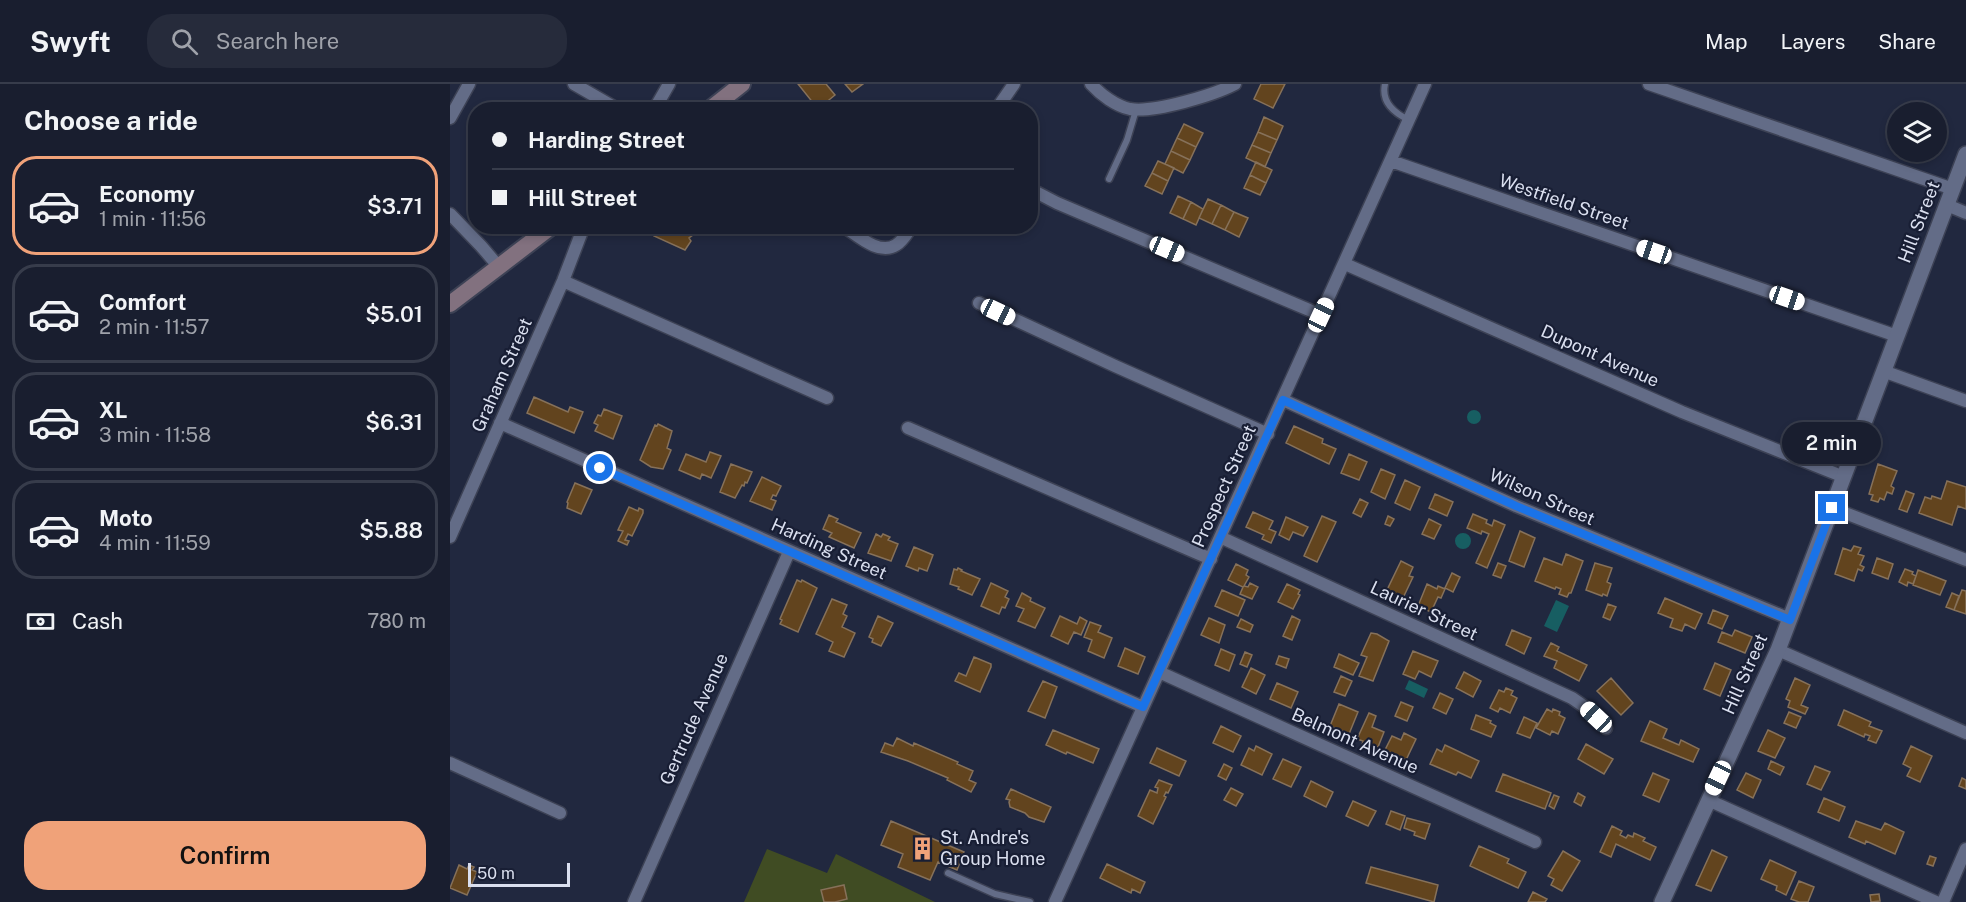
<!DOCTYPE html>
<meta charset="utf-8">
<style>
:root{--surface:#191e2f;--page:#262b3b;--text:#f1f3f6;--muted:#9fa2aa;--line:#373c4b;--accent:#f0a279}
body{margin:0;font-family:"Public Sans",sans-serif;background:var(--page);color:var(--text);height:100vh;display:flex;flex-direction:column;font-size:22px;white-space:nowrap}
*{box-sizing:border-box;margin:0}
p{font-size:20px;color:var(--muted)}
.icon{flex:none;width:33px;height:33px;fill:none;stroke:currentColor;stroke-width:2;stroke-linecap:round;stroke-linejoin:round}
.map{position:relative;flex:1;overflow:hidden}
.sheet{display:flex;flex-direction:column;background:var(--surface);width:450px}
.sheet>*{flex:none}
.banner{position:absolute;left:18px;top:18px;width:570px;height:132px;border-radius:24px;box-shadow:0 3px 9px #0003,0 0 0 2px var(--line);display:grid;align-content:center;height:132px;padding:0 24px;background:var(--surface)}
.fabs{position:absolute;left:1437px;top:18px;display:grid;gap:12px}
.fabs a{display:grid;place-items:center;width:60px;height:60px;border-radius:50%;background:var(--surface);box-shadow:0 3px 9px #0003,0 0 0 2px var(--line);font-size:30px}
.scale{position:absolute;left:18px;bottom:15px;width:102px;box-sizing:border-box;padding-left:6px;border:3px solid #dadfef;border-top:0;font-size:16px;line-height:21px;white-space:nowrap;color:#dadfef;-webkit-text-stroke:4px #181e34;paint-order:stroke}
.end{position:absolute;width:27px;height:27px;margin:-14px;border:8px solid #1a73e8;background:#fff;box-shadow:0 0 0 3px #fff}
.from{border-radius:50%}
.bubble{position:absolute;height:42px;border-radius:21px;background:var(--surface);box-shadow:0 3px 9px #0003,0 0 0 2px var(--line);font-size:20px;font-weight:600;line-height:42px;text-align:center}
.car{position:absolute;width:18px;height:36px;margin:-18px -9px;border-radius:8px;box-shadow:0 0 4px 2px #0007;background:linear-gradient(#fff 24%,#345 0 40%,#fff 0 76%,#345 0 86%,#fff 0)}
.banner b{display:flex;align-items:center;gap:21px;height:57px;font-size:22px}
.banner b+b{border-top:2px solid var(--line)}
.banner i{width:15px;height:15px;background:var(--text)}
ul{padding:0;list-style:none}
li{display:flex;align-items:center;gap:18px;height:99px;margin:0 12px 9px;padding:0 12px;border:3px solid var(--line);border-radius:24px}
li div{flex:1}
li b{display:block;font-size:22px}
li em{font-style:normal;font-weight:600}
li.active{border-color:var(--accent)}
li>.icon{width:54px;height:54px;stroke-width:1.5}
h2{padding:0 24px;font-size:27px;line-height:72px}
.pay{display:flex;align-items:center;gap:15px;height:66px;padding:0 24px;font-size:22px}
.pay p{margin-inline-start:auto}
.action{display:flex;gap:12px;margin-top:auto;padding:12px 24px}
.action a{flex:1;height:69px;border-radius:24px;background:var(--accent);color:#111;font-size:24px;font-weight:600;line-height:69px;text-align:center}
header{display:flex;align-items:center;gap:36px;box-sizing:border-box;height:84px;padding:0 30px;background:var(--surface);border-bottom:2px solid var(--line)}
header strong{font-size:28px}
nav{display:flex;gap:33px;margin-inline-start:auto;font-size:21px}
.search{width:420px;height:54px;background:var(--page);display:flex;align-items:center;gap:15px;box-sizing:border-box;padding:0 21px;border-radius:24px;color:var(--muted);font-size:22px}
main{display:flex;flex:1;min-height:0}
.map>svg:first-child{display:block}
</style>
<header>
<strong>Swyft</strong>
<div class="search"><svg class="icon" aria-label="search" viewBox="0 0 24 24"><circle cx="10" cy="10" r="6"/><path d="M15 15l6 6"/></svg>Search here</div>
<nav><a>Map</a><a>Layers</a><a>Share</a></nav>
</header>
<main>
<section class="sheet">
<h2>Choose a ride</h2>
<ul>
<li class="active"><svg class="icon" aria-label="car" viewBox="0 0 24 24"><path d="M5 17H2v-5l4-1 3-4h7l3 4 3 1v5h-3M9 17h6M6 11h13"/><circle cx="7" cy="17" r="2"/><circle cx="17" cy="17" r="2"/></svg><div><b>Economy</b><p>1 min · 11:56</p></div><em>$3.71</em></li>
<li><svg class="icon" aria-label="car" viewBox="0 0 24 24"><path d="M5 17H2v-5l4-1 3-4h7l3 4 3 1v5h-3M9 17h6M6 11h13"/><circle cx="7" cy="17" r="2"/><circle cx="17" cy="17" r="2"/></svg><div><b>Comfort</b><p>2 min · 11:57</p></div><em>$5.01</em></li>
<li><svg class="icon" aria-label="car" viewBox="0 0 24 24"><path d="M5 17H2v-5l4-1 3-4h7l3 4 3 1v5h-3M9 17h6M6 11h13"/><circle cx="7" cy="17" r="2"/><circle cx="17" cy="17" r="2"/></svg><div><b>XL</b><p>3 min · 11:58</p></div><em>$6.31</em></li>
<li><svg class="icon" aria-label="car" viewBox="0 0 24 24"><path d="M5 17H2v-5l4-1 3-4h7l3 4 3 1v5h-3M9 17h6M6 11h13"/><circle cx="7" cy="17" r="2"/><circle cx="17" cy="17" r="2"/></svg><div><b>Moto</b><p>4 min · 11:59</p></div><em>$5.88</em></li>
</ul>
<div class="pay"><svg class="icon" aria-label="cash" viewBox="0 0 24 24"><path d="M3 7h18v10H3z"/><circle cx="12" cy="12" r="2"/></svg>Cash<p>780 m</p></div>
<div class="action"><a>Confirm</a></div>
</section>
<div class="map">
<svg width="1516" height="818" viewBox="0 0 1516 818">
<rect width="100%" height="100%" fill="#21283f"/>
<path fill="#404c23" d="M317 765 377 789 386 770 485 818H294Z"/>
<path fill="#175e62" d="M1017 333a7 7 0 1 1 14 0a7 7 0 1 1-14 0Z
M1005 457a8 8 0 1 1 16 0a8 8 0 1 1-16 0Z
M1106 516 1119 522 1107 548 1094 542Z
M959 596 978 605 974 614 955 605Z"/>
<path fill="#62441e" stroke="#86715a" stroke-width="1.5" d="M348 0H376L385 11 368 25Z
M395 0H413L402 8Z
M811 0H835L823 24 804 15Z
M814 33 833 42 827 56 808 48Z
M734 40 753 49 746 63 727 54Z
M808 48 827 56 821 69 802 61Z
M727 54 746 63 740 76 721 67Z
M802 61 821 69 815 83 796 74Z
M721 67 740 76 733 89 715 80Z
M708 77 724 84 718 97 702 89Z
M806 78 822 86 816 99 800 91Z
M702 89 718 97 712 110 695 102Z
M800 91 816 99 810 111 794 104Z
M728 112 741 118 733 135 720 129Z
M758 115 771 121 762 140 749 134Z
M741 118 753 125 746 141 733 135Z
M771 121 784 128 775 146 762 140Z
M784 128 798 134 789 153 775 146Z
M249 142 251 145 239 154 241 157 235 166 204 152 210 142Z
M84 313 118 328 120 323 133 328 124 349 77 329Z
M154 325 172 332 163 355 145 347 148 341 144 339 148 331 151 332Z
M208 340 222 347 217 364 221 366 213 385 201 383 190 376 205 341 207 342Z
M844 342 873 355 872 359 886 365 879 380 836 359Z
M260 368 271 372 261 394 252 390 250 395 229 386 236 370 256 378Z
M899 370 917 378 909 396 891 389Z
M281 380 302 388 297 399 295 398 294 402 292 401 285 414 270 408Z
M1428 380 1447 387 1441 402 1444 404 1442 410 1437 408 1434 416 1430 414 1428 418 1421 416 1423 411 1419 410Z
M931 385 945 391 935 415 921 408Z
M312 393 331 402 326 412 323 411 321 415 326 417 322 426 300 417Z
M955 396 970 403 960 426 945 419Z
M1497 397 1516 403V425L1508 422 1502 441 1469 429 1475 413 1481 415 1482 412 1491 415Z
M125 399 142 406 131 430 117 424 118 419 117 418Z
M1456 407 1464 410 1457 428 1449 425Z
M985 410 1003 418 997 432 979 424Z
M910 415 918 419 911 433 903 429Z
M179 423 188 427 189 424 193 426V429L182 452 178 450 175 456 179 457 177 461 168 457 173 447 168 446Z
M803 428 823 437 819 445 826 448 821 459 812 455 814 451 796 443Z
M1023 430 1037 436 1036 439 1042 442 1044 436 1055 441 1037 484 1026 479 1039 450 1032 447 1031 450 1017 444Z
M379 431 388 435 386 438 411 449 404 464 379 453 382 449 373 445Z
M872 432 886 438 867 478 854 472Z
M938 432 944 435 940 442 935 440Z
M836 433 858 443 853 452 843 448 839 456 829 451Z
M979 435 991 441 984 455 972 450Z
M1070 447 1085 454 1074 483 1059 477Z
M426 450 431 453 433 450 440 453 438 456 448 460 441 477 418 469Z
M1404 462 1411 464 1408 470 1414 472 1410 481 1414 483 1412 487 1408 485 1404 497 1385 490 1393 464 1401 467Z
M464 463 483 471 477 487 469 484 468 487 456 482Z
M1116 470 1133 477 1121 509H1119L1117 513 1109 510 1111 505 1106 503 1105 505 1085 497 1094 474 1112 481Z
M1427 474 1443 480 1438 495 1422 489Z
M951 477 963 483 959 492 963 493 952 516 936 508Z
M1048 479 1056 482 1051 494 1043 491Z
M1145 479 1162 484 1157 498 1161 500 1157 512 1153 510 1152 512 1136 506Z
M786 480 798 486 796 491 799 493 794 502 798 503 800 499 808 503 802 515 790 510 793 503 778 496Z
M508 484 512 486 511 487 530 495 522 511 508 505 509 503 500 500 504 485 507 486Z
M1455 485 1463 488 1462 490 1466 492 1463 500 1458 498 1457 502 1449 498Z
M1468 486 1496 497 1490 511 1463 501Z
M1002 489 1010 493 1003 508 995 504Z
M347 496 351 498 352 496 367 504 348 548 330 540 332 536 330 535Z
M541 499 558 507 555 513 559 515 555 524 552 523 549 530 531 522Z
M837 500 850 506 848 510 850 511 843 525 828 518Z
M977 500 987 505 988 502 995 505 991 514 988 513 981 528 968 522Z
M772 506 795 516 788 532 765 522Z
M1512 506 1516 507V530L1504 526Z
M572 509 581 514 580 517 595 524 585 544 568 537 574 525 566 522Z
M1502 509 1509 512 1504 526 1496 523Z
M1215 514 1252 530 1245 545 1235 540 1232 547 1220 543 1223 535 1208 529Z
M382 515 397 521 393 530 397 532 392 543 405 549 394 573 379 567 383 558 366 550Z
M1158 520 1166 523 1160 536 1153 533Z
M1263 526 1278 532 1272 545 1258 539Z
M428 532 443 539 431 562 422 558 423 555 419 553Z
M610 532 627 540 630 533 637 537 631 551 624 548 618 560 601 552Z
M842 532 850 536 842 556 833 552Z
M759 534 775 541 769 559 751 551Z
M791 535 803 541 800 548 787 543Z
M640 538 651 542 648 548 662 554 654 574 638 567 642 556 634 553Z
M1062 546 1081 554 1074 570 1056 561Z
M1285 546 1302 553 1295 569 1268 558 1272 548 1282 552Z
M921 549 927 550 939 557 923 597 909 592 917 573 911 571Z
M1101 559 1109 563 1107 567 1137 581 1129 597 1104 584 1107 577 1094 572Z
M675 564 695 573 688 590 668 582Z
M771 565 785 571 779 587 765 581Z
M963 567 988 577 981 593 969 587 965 595 953 590Z
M795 568 802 571 797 583 790 580Z
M889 570 909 579 903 591 884 583Z
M829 572 839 575 836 584 826 580Z
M524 573 541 580V583L530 608 505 597 509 589 516 592Z
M1265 579 1281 586 1270 612 1254 605Z
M801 584 815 591 806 610 792 603Z
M1014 588 1031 597 1023 613 1006 604Z
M891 592 902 597 895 612 884 608Z
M1161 594 1183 619 1171 631 1147 607Z
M1345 594 1360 601 1351 621 1358 624 1355 630 1338 623 1340 617 1336 615Z
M593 597 607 603 595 634 578 627Z
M827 599 848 608 841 624 820 615Z
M1056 604 1063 607 1061 611 1067 614 1060 629 1050 624 1048 628 1040 624 1049 606 1054 608Z
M990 609 1003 615 996 630 983 624Z
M951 618 963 623 957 637 945 632Z
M889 620 908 628 899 650 880 642Z
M1097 625 1102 628 1103 625 1110 628 1109 631 1115 634 1108 650 1102 647 1100 651 1086 644Z
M1394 626 1421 638 1419 642 1432 647 1426 659 1418 656 1420 652 1415 650 1414 653 1388 641Z
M1339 628 1351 633 1346 644 1334 639Z
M919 629 926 632 922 643 934 648 928 663 920 660 919 664 912 661 913 657 907 655Z
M1026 631 1041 637 1040 639 1046 642 1041 653 1021 645Z
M1074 633 1087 639 1080 654 1067 649Z
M1200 637 1217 645 1213 654 1229 661 1231 656 1249 665 1243 678 1191 657Z
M771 642 791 652 783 668 763 659Z
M603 646 649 665 643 679 617 668 616 670 596 661Z
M1318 646 1335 654 1325 674 1308 667Z
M954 649 966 655 956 676 935 666 942 652 951 656Z
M447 654 463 662 464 659 508 678 507 680 523 687 519 696 526 699 521 708 497 696 498 694 458 677 431 668 435 659 443 662Z
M1136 660 1163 675 1154 690 1128 675Z
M995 661 1029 677 1021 694 1008 688 1006 691 980 680 987 665 992 668Z
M806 662 822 670 812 691 791 681 799 664 804 667Z
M1461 662 1482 672 1470 698 1457 692 1461 684 1453 680Z
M707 664 736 677 729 692 700 679Z
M833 675 851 683 841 703 823 695Z
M1321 677 1334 683 1330 691 1318 685Z
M774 680 782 684 776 696 768 692Z
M1365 682 1380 688 1371 706 1357 700Z
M1203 689 1219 696 1209 718 1193 711Z
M1296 689 1311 696 1303 714 1287 706Z
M1053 690 1101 709 1095 725 1046 707Z
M1512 694 1516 696V705L1509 702Z
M709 696 722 701 718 709 716 708 714 712 716 713 703 740 688 732 700 706 707 709 708 704 705 703Z
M861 697 883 708 876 723 854 712Z
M781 704 793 710 786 722 774 716Z
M561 705 601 723 594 738 579 733 575 729 560 723 559 718 560 716 556 715Z
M1128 709 1135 713 1131 722 1124 718Z
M1104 711 1109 713 1104 725 1099 722Z
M1374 714 1395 723 1389 737 1368 728Z
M903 717 926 727 918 742 896 732Z
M941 727 955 732 950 746 936 740Z
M957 734 980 740 975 755 964 751 965 748 954 744Z
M441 737 514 768 507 786 488 778 480 796 448 783 453 770 431 761Z
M1406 737 1431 746 1435 739 1454 748 1445 770 1416 757 1415 760 1399 753Z
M1162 742 1172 747 1170 751 1176 754 1178 751 1183 753 1184 749 1195 754 1193 757 1206 763 1200 776 1166 760 1161 773 1150 768Z
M1029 762 1059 775 1057 779 1076 788 1068 804 1020 782Z
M1262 766 1277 773 1261 807 1246 801Z
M1113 767 1130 777 1112 807 1101 801 1104 795 1098 792Z
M1480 772 1486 774 1483 782 1477 780Z
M1320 776 1346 788 1336 811 1326 806 1327 802 1311 795Z
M657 780 695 798 690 809 682 805 681 809 650 794Z
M9 781 17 785 19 781 24 783 22 786 27 788 17 811 0 804Z
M921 783 988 801 984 818 916 799Z
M1349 797 1364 803 1358 818H1349L1341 815Z
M394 801 397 815 385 818H374L371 806Z
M1083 808 1097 815 1095 818H1078Z
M1429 810 1430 817 1421 818 1420 811Z"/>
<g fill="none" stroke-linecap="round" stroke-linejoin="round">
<defs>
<path id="service" d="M935 0C931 18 944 29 959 36
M659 95 677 56 686 26
M498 789 545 810 580 818"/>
<path id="minor" d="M124 0 169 26
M641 0C651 11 666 22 680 25 704 29 764 11 785 0
M1199 0 1503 105
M204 26 219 0
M546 26 564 0
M0 34 19 0
M941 77 1447 252
M580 105 607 119 871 231
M1497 121 1516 129
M0 130 31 162 49 183
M393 142C407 151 429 172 446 161 453 157 457 149 462 142
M895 180 1232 328 1394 393
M113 197 377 314
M529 219 665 282 818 350
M1433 287 1516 317
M833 316 1066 422 1340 535
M50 339 693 623
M458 344 761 475
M1382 424 1516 476
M0 453 113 197 134 142
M770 453 1122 614 1135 623 1156 644
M1328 566 1516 649
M709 588 1085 758
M0 679 110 729
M1258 716 1486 818
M184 818 339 468
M605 818 975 0
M1493 818 1516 765"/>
<path id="tertiary" d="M1212 818 1328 566 1516 70"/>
<path id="secondary" d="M259 26 292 0
M0 220 102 142"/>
</defs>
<use href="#service" stroke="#3d4255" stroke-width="9"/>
<use href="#minor" stroke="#3d4255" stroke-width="15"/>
<use href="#tertiary" stroke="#3d4255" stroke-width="18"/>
<use href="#secondary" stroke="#3d4255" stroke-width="20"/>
<use href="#service" stroke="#636c87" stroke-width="6"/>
<use href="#minor" stroke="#636c87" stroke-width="12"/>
<use href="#tertiary" stroke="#636c87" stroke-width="15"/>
<use href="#secondary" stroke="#82717f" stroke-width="16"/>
</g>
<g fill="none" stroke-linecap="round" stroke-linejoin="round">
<path stroke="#1a73e8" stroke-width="8" d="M150 384 693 623 833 316 1066 422 1340 536 1382 424"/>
</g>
<defs>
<symbol id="building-bare" viewBox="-9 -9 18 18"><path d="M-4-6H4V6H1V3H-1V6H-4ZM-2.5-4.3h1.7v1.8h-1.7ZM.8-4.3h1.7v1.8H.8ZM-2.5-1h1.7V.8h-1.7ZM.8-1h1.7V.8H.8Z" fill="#f0a279" stroke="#181e34" stroke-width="2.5" paint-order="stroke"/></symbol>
</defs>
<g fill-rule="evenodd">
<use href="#building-bare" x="456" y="748" width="33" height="33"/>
</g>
<g text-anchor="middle" stroke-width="4.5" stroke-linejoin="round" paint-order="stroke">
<g font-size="18" fill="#dadfef" stroke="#181e34">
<text transform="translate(1114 118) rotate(19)" y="6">Westfield Street</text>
<text transform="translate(1469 138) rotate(-69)" y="6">Hill Street</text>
<text transform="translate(1150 272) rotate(24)" y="6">Dupont Avenue</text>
<text transform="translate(52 291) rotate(-66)" y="6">Graham Street</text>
<text transform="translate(774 402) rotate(-66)" y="6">Prospect Street</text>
<text transform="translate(1092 413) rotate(24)" y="6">Wilson Street</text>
<text transform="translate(379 465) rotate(24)" y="6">Harding Street</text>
<text transform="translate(974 527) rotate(25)" y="6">Laurier Street</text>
<text transform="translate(1295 590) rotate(-66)" y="6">Hill Street</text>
<text transform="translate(244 635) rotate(-66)" y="6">Gertrude Avenue</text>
<text transform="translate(905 657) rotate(24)" y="6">Belmont Avenue</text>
</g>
<g font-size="18" fill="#dadfef" stroke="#181e34" text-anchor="start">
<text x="490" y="760">St. Andre's<tspan x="490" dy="21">Group Home</tspan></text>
</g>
</g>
</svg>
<div class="fabs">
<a><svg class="icon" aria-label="layers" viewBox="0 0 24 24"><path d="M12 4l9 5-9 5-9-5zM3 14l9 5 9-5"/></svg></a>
</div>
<div class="scale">50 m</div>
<i class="end from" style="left:150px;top:384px"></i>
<i class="end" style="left:1382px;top:424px"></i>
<div class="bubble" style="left:1332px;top:338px;width:99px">2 min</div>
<i class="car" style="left:717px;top:165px;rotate:113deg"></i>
<i class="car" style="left:1204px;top:168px;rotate:289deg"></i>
<i class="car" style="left:1337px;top:214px;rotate:109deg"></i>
<i class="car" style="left:548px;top:228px;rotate:115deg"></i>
<i class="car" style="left:871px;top:231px;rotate:25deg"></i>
<i class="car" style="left:1146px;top:633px;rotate:313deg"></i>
<i class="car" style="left:1268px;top:694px;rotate:205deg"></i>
<div class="banner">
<b><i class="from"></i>Harding Street</b>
<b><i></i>Hill Street</b>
</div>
</div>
</main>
